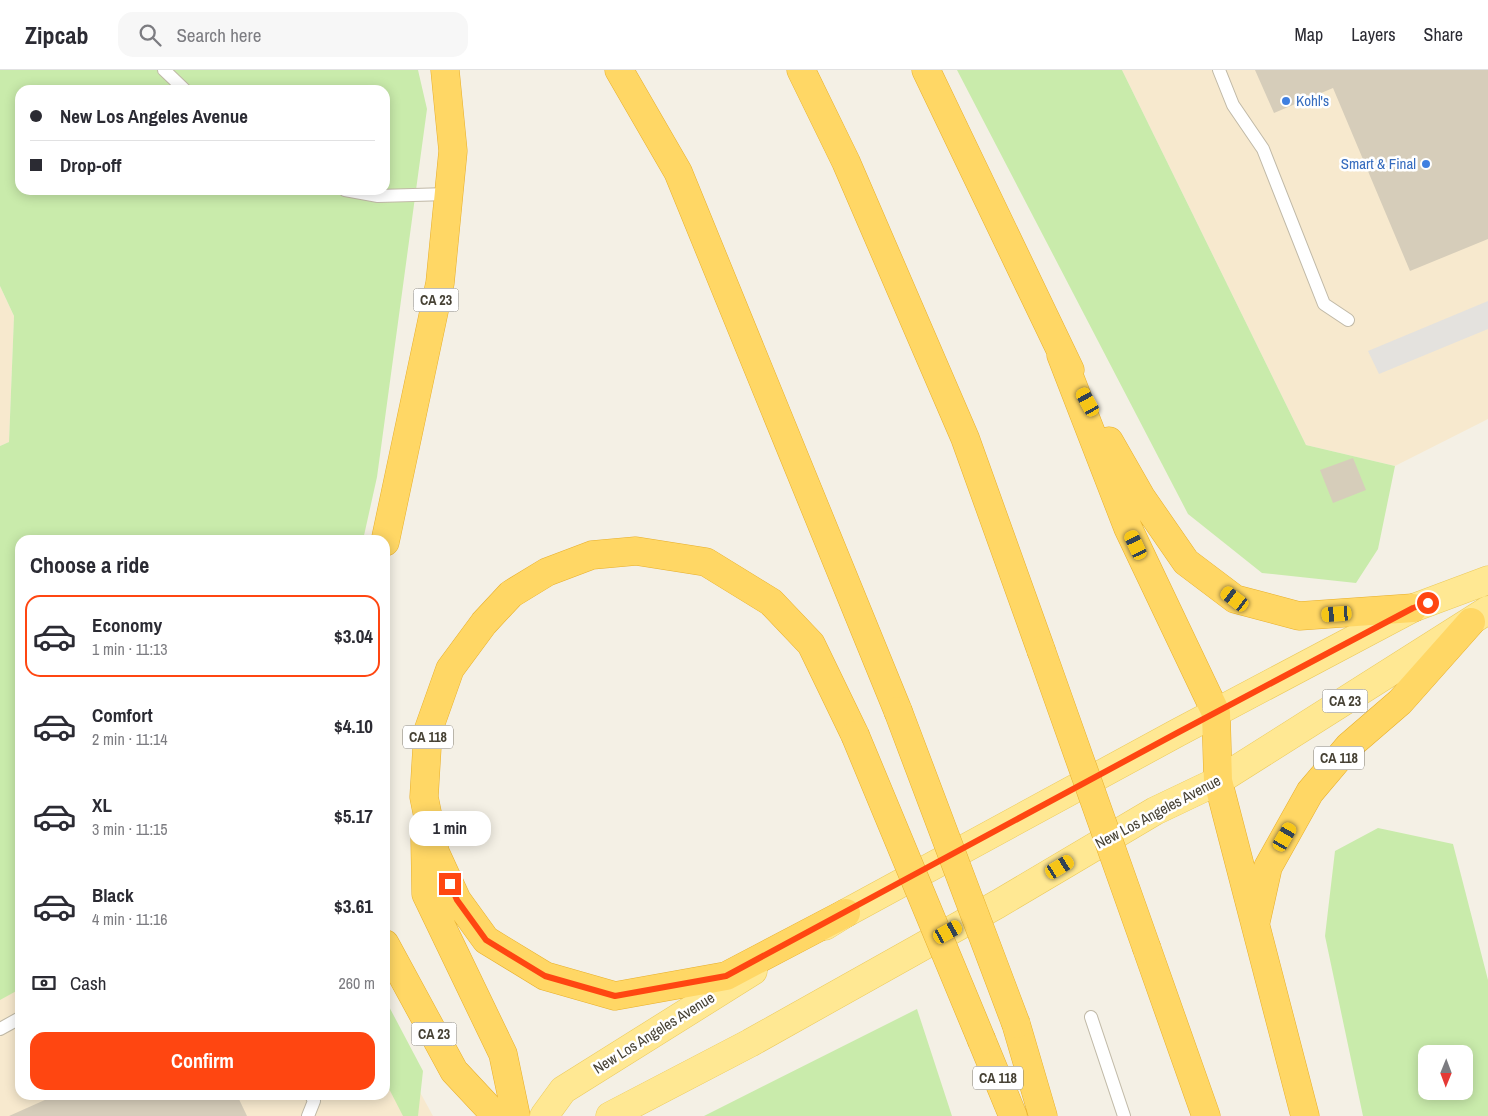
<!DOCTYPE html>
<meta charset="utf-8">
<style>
:root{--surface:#fff;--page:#f7f7f7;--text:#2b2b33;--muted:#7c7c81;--line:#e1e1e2;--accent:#ff4611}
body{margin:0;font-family:"Archivo Narrow",sans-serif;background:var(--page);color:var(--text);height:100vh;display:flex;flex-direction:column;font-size:19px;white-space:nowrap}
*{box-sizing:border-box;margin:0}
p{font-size:16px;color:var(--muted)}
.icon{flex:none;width:28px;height:28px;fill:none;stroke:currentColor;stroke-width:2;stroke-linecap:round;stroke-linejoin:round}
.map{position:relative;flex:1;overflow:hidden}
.drawer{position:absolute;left:15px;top:465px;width:375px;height:565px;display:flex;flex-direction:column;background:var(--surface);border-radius:15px;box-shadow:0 2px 12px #0003}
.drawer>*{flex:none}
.hud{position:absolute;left:15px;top:15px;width:375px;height:110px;border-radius:15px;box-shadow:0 2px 12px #0003;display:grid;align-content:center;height:110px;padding:0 15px;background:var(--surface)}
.needle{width:32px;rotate:181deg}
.buttons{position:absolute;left:1418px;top:975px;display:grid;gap:10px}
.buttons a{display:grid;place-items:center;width:55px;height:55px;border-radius:10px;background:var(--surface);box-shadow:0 2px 12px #0003;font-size:25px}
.end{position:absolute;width:22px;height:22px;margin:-11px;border:6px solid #ff4611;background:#fff;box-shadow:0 0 0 2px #fff}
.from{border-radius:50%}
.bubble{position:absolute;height:35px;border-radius:15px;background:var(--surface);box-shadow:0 2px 12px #0003;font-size:16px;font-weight:800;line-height:35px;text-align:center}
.car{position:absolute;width:15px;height:30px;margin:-15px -8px;border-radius:6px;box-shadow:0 0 4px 1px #0007;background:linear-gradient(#f5c518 24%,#345 0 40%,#f5c518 0 76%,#345 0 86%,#f5c518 0)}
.hud b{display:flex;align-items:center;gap:18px;height:48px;font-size:19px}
.hud b+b{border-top:1px solid var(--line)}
.hud i{width:12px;height:12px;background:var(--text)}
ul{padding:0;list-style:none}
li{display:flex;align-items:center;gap:15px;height:82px;margin:0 10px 8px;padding:0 5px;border:2px solid transparent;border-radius:15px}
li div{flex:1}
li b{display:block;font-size:19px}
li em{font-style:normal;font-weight:800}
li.active{border-color:var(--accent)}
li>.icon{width:45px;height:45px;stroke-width:1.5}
h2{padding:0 15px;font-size:22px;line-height:60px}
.pay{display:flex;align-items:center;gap:12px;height:55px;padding:0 15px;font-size:19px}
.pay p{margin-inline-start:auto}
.action{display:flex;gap:10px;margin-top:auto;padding:10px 15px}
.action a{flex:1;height:58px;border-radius:15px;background:var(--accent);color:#fff;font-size:20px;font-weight:800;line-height:58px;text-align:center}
header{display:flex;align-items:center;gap:30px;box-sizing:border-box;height:70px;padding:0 25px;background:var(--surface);border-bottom:1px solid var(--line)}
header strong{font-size:24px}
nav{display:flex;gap:28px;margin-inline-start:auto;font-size:18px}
.search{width:350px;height:45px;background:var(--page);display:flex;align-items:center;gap:12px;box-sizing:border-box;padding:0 18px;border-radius:15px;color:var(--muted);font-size:19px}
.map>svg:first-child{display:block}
</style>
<header>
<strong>Zipcab</strong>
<div class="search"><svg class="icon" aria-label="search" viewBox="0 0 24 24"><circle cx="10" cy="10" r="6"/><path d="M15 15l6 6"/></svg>Search here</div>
<nav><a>Map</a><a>Layers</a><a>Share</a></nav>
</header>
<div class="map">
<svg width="1488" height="1046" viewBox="0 0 1488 1046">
<rect width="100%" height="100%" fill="#f4f0e5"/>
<path fill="#f7e9ce" d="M1122 0H1488V349L1395 396 1306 375Z
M0 216 14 246 9 372 0 376Z
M20 909V1025H385V958L433 1046H0V920Z"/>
<path fill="#c9ebab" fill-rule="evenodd" d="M0 0H418L427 39 377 407 363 470H20V919L0 930V376L9 372 14 246 0 216ZM20 20H385V120H20Z
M957 0H1122L1306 375 1395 396 1378 479 1356 513 1262 503 1188 444Z
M1378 758 1453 774 1488 910V1046H1363L1325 866 1335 781ZM1426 984H1464V1021H1426Z
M385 929 423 1001 418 1046H403L385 1011Z
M917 939 952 1046H704Z"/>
<path fill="#e4e2de" d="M1488 231V259L1379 304 1368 281Z"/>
<path fill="#d6cdba" d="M1255 0H1488V169L1410 201 1333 18 1274 43Z
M1353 388 1366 420 1333 433 1320 400Z
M56 1025H237L247 1046H9Z"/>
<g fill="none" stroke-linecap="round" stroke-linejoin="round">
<defs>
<path id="service" d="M164 0 185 20
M1219 0 1233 35 1263 79 1324 234 1348 250
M345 120 378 126 448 124
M1091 947 1124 1046
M0 959 20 948
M308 1046 314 1031 311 1025"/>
<path id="primary" d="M825 856 846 843 1177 663 1413 538 1488 510
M544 1046 563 1020 753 901
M610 1046 750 973 998 834 1155 741 1218 711 1488 540"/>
<path id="motorway" d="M619 0 678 102 898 641
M801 0 846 92 965 368 1041 580
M926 0 1070 300
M1061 285 1128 458 1216 643 1218 711 1305 1046
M1109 371 1141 427 1186 492 1235 529 1299 546 1413 538
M385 472 440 213 453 81 445 0
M425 769 426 824 503 984 516 1046
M846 843 726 906 615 926 545 906 486 870 457 830 435 782 424 727 428 661 450 599 484 553 511 524 547 502 592 485 636 481 706 492 771 532 811 574 855 665
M1256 851 1268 797 1310 722 1349 676 1400 632 1471 552
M385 874 454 1001 496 1046
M1147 879 1206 1046
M1016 954 1043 1046
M982 971 1013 1046"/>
</defs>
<use href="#service" stroke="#c0b9a7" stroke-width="14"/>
<use href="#primary" stroke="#ebca5c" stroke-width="29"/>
<use href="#motorway" stroke="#e7af2c" stroke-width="29"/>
<use href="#service" stroke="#fff" stroke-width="12"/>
<use href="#primary" stroke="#ffe893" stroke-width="28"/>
<use href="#motorway" stroke="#ffd765" stroke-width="28"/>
<defs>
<path id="motorway-bridge" d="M1041 580 1147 879
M898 641 1016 954
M855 665 982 971"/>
</defs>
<use href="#motorway-bridge" stroke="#e7af2c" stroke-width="29" stroke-linecap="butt"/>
<use href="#motorway-bridge" stroke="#ffd765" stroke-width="28"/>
</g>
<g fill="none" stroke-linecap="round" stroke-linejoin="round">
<path stroke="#ff4611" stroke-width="6" d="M450 814 457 830 486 870 545 906 615 926 726 906 1177 663 1413 538 1428 533"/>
</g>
<g fill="#3f7fe0" stroke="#fff" stroke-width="2">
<circle cx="1286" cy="31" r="5"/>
<circle cx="1426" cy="94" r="5"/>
</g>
<g text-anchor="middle" stroke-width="5" stroke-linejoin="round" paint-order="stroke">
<g fill="#fff" stroke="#7e7a71" stroke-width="1">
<rect x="413.5" y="218.5" width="45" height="23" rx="4"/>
<rect x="1322.5" y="619.5" width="45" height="23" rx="4"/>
<rect x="403" y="655.5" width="50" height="23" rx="4"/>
<rect x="1314" y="676.5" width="50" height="23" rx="4"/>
<rect x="411.5" y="952.5" width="45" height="23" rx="4"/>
<rect x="973" y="996.5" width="50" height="23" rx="4"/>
</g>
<g font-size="14" font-weight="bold" fill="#464134">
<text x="436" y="235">CA 23</text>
<text x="1345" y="636">CA 23</text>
<text x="428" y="672">CA 118</text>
<text x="1339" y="693">CA 118</text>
<text x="434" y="969">CA 23</text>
<text x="998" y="1013">CA 118</text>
</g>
<g font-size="15" fill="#366cbe" stroke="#fff" text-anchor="start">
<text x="1296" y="36">Kohl's</text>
<text x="1416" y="99" text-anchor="end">Smart &amp; Final</text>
</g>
<g font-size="15" fill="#464134" stroke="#fff">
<text transform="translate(1158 742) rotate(-28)" y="5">New Los Angeles Avenue</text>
<text transform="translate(654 963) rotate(-32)" y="5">New Los Angeles Avenue</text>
</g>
</g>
</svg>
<div class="buttons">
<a><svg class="needle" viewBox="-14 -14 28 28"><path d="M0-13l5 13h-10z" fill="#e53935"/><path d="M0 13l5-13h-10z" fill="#7c7c81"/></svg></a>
</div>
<i class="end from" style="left:1428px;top:533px"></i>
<i class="end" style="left:450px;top:814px"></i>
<div class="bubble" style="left:409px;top:741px;width:82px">1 min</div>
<i class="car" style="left:1088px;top:332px;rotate:331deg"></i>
<i class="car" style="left:1136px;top:475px;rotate:335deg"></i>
<i class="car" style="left:1235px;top:529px;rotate:307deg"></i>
<i class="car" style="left:1337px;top:544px;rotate:266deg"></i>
<i class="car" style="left:1285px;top:767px;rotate:30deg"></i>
<i class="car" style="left:1060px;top:797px;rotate:59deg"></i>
<i class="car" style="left:948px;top:862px;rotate:61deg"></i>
<div class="hud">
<b><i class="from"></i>New Los Angeles Avenue</b>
<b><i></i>Drop-off</b>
</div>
<section class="drawer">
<h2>Choose a ride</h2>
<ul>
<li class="active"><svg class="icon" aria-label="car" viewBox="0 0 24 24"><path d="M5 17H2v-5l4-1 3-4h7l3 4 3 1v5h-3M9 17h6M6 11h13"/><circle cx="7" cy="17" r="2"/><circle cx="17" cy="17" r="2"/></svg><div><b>Economy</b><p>1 min · 11:13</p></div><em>$3.04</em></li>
<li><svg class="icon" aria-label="car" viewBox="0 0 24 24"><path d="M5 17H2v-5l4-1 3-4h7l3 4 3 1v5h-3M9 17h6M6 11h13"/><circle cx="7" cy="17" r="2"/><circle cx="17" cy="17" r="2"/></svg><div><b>Comfort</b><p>2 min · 11:14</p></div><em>$4.10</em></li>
<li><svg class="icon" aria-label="car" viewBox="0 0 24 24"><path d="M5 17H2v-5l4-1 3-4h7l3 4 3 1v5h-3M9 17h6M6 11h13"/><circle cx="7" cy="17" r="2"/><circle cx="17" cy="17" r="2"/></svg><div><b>XL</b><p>3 min · 11:15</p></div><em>$5.17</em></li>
<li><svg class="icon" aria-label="car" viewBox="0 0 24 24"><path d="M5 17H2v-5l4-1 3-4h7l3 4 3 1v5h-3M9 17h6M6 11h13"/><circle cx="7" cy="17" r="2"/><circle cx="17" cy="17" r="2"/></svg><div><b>Black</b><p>4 min · 11:16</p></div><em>$3.61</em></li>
</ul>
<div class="pay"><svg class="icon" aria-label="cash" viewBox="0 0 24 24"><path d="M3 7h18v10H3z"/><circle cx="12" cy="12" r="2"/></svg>Cash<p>260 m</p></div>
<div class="action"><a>Confirm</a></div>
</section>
</div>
